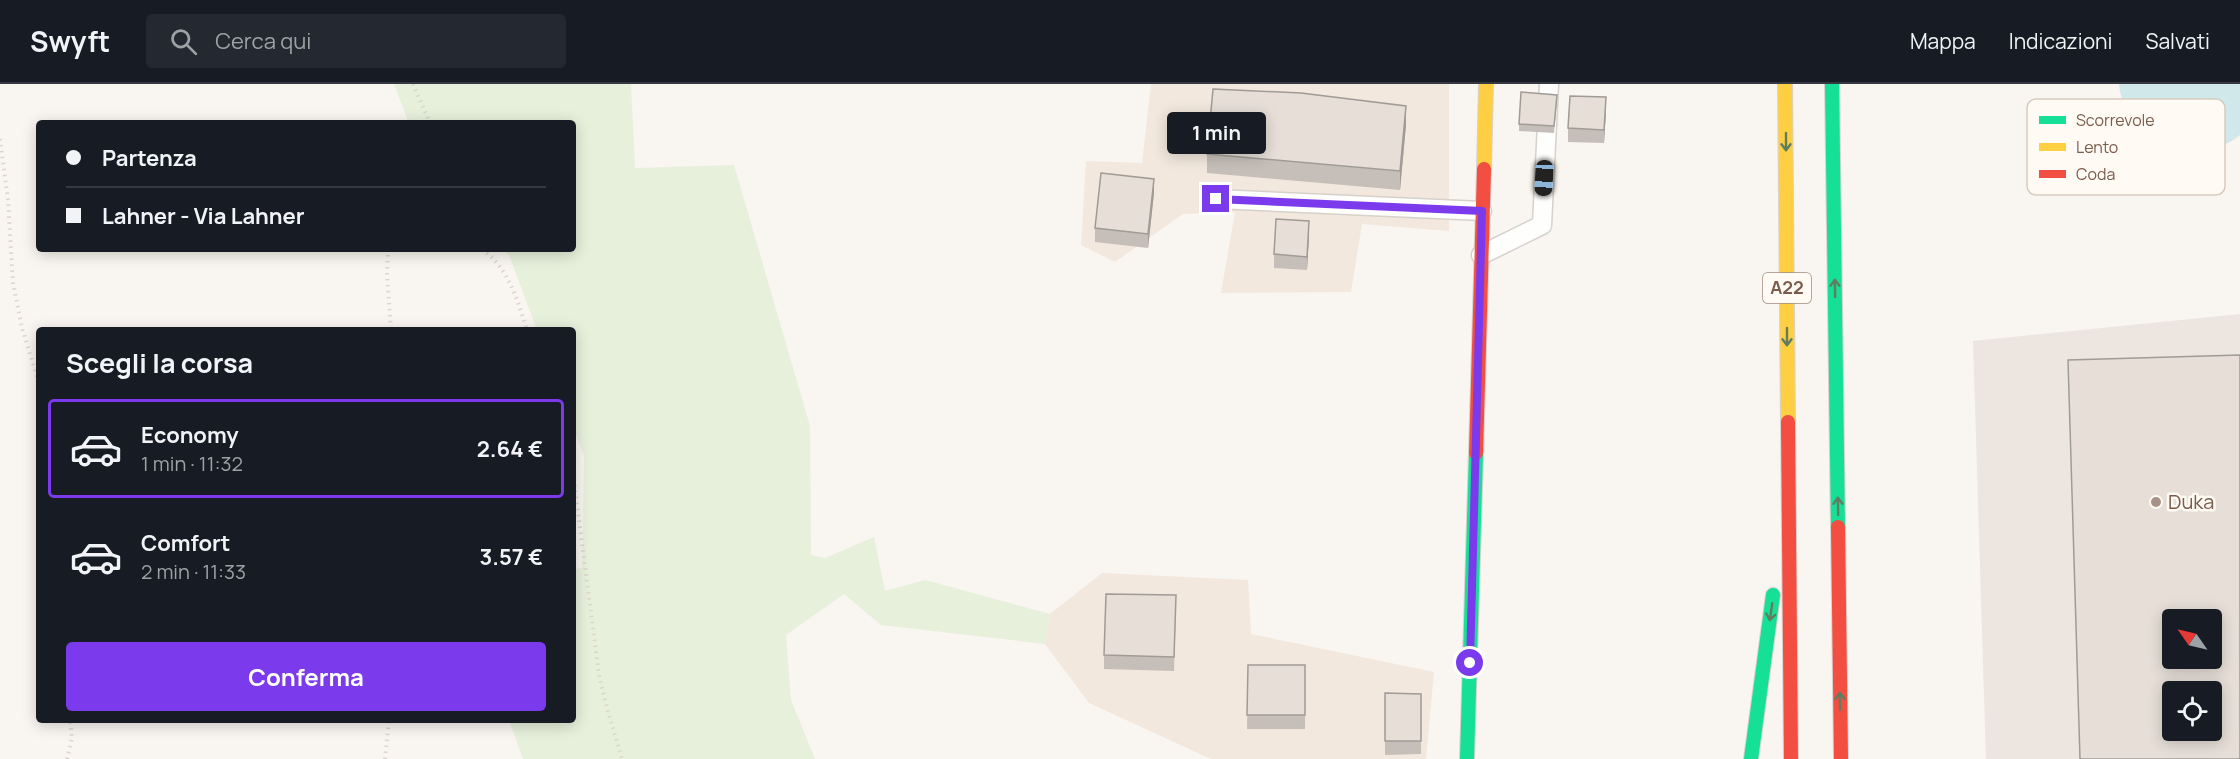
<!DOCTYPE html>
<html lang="it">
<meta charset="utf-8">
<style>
:root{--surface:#171b24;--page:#242831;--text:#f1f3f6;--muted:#9ea1a6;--line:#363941;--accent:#7c3aed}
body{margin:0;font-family:Manrope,sans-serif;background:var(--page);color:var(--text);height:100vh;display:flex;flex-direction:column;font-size:22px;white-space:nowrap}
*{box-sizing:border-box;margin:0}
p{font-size:20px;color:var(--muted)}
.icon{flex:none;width:33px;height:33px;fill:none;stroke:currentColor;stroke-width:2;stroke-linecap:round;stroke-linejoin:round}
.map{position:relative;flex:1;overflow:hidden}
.drawer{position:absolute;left:36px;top:243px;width:540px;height:396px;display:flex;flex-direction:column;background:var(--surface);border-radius:6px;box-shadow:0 3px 15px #0003}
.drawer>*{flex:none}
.banner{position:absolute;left:36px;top:36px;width:540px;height:132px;border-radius:6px;box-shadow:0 3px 15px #0003;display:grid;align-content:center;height:132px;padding:0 30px;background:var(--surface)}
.needle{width:39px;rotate:304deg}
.tools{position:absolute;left:2162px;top:525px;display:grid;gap:12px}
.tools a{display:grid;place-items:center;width:60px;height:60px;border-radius:6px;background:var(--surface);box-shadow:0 3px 15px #0003;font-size:30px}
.end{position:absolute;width:27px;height:27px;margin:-14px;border:8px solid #7c3aed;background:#fff;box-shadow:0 0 0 3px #fff}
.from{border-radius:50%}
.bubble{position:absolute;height:42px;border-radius:6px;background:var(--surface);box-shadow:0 3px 15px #0003;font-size:20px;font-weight:700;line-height:42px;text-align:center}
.car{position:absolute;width:18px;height:36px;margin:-18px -9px;border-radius:8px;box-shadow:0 0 4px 2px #0007;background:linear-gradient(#222 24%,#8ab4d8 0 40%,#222 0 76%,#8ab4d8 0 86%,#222 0)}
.banner b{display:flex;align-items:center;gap:21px;height:57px;font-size:22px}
.banner b+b{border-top:2px solid var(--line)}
.banner i{width:15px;height:15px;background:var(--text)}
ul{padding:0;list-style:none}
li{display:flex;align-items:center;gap:18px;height:99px;margin:0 12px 9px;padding:0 18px;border:3px solid transparent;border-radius:6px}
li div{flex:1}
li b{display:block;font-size:22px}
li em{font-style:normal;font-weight:700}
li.selected{border-color:var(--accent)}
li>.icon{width:54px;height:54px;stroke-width:1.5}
h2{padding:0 30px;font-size:27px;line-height:72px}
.button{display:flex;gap:12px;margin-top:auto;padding:12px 30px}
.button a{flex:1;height:69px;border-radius:6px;background:var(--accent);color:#fff;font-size:24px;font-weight:700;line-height:69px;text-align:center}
header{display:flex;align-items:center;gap:36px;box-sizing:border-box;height:84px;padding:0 30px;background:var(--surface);border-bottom:2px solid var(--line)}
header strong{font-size:28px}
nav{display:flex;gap:33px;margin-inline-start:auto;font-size:21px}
.search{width:420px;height:54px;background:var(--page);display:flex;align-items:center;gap:15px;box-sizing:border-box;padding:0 21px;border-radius:6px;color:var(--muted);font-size:22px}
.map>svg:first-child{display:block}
</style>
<header>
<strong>Swyft</strong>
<div class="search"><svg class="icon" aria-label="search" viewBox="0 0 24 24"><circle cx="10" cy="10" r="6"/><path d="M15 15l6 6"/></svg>Cerca qui</div>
<nav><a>Mappa</a><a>Indicazioni</a><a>Salvati</a></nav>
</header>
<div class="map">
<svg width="2240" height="675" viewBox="0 0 2240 675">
<rect width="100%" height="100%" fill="#f9f5f0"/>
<path fill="#f2e8de" d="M1151 0H1449V147L1362 140 1351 208 1221 209 1235 128 1183 130 1115 178 1081 161 1086 77 1142 79Z
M1102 489 1248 496 1251 550 1434 588 1426 675H1211L1089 619 1045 560 1050 530Z"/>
<path fill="#ede5e0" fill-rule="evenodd" d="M2240 230V675H1986L1973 257ZM2172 536H2211V574H2172ZM2172 608H2211V646H2172Z"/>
<path fill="#e7f0db" d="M394 0H631L635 84 734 81 810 342 811 471 825 474 874 453 885 507 925 496 1050 530 1045 560 881 541 844 510 786 551 791 616 815 675H523L509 636H573V485L582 484 584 372 573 343V246H537L509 171 501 165H573V39H409Z"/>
<path fill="#d0e8ea" d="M2119 0H2240V51C2231 59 2217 64 2206 66 2163 72 2123 44 2119 0Z"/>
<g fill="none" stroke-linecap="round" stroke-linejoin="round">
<defs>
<path id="lane" d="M1216 115 1482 127
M1481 171 1542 141 1549 0"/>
<path id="fast" d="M1832 0 1838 443
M1467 675 1476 369
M1751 675 1773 511"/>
<path id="slow" d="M1785 0 1788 338
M1484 85 1486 0"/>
<path id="jam" d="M1788 338 1791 675
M1476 369 1484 85
M1838 443 1841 675"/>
</defs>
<use href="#lane" stroke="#d7d1cb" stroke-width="21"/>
<use href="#fast" stroke="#dad1cc" stroke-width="16"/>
<use href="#slow" stroke="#dad1cc" stroke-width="16"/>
<use href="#jam" stroke="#dad1cc" stroke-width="16"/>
<path stroke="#dcd5d0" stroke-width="4" stroke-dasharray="1.5 4.5" stroke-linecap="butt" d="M413 0 430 39
M0 55 8 116 13 199 22 244 39 299
M388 165 387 191 391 246
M482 165C509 185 517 215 527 246
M573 389 599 591 608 628 622 675
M67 675 72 654 70 636
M385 675 389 636"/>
<use href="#lane" stroke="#fefefd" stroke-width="18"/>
<use href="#fast" stroke="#16e098" stroke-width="14"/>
<use href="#slow" stroke="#ffcf43" stroke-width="14"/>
<use href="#jam" stroke="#f24e42" stroke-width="14"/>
</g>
<path fill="#c6bfb9" d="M1557 18 1554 49 1519 47V40Z
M1606 27 1604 59 1568 58V44Z
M1406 41 1400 106 1207 89V70Z
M1154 109 1148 164 1095 158V144Z
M1309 151 1307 186 1274 184V170Z
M2068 276 2240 675H2080Z
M1176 525 1174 587 1104 585V571Z
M1248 581H1305V645H1247Z
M1385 609 1421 610V670L1385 671Z"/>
<path fill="#a19b96" d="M1606 13V27L1604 59V46Z
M1406 22V41L1400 106V87Z
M1154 95V109L1148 164V150Z
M1309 137V151L1307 186V173Z"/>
<path fill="#e6ded7" stroke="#a19b96" stroke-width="1.5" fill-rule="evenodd" d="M1213 5 1301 9 1406 22 1400 87 1207 70Z
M1521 8 1557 11 1554 42 1519 40Z
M1570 12 1606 13 1604 46 1568 44Z
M1101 89 1154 95 1148 150 1095 144Z
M1276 135 1309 137 1307 173 1274 170Z
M2240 271V675H2080L2068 276ZM2172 536H2211V574H2172ZM2172 608H2211V646H2172Z
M1106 510 1176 511 1174 573 1104 571Z
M1248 581H1305V631H1247Z
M1385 609 1421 610V657H1385Z"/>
<defs><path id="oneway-shaft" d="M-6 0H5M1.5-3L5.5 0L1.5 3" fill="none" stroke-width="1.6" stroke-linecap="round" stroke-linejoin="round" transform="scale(1.5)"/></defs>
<g stroke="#617d60">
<use href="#oneway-shaft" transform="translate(1786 58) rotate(90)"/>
<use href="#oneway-shaft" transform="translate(1835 204) rotate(-91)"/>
<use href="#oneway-shaft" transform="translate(1787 253) rotate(90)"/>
<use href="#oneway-shaft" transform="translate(1838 422) rotate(-91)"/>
<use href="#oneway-shaft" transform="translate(1771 528) rotate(98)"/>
<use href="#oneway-shaft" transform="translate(1840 617) rotate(-91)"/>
</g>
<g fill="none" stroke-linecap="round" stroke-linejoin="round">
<path stroke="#7c3aed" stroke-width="8" d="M1216 115 1482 127 1470 579"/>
</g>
<circle fill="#a69286" stroke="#fffaf3" stroke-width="2" cx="2156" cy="418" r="6"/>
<g text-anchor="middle" stroke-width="5" stroke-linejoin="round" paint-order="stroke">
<rect fill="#fffaf3" stroke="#a28b7f" stroke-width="1.5" x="1763" y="189" width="48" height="30" rx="4.5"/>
<g font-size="18" font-weight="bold" fill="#7a5c4d">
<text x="1787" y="210">A22</text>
</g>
<g font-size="20" fill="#7a5c4d" stroke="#fffaf3" text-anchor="start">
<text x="2168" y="425">Duka</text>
</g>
</g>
<rect x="2027" y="15" width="198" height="96" rx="9" fill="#fffaf3" stroke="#d7cbc1" stroke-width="1.5"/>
<rect x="2039" y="32" width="27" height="8" fill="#16e098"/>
<rect x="2039" y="59" width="27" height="8" fill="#ffcf43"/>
<rect x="2039" y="86" width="27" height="8" fill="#f24e42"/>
<g font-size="16" fill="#7a5c4d">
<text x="2076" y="42">Scorrevole</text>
<text x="2076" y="69">Lento</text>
<text x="2076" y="96">Coda</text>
</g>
</svg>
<div class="tools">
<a><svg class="needle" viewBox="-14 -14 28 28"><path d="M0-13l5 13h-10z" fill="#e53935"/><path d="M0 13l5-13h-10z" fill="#9ea1a6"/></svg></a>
<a><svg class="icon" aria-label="locate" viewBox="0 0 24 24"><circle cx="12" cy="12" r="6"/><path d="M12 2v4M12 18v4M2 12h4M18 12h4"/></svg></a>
</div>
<i class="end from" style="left:1470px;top:579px"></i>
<i class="end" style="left:1216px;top:115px"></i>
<div class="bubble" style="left:1167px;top:28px;width:99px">1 min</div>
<i class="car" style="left:1544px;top:94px;rotate:183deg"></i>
<div class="banner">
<b><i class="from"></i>Partenza</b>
<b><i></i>Lahner - Via Lahner</b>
</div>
<section class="drawer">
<h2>Scegli la corsa</h2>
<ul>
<li class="selected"><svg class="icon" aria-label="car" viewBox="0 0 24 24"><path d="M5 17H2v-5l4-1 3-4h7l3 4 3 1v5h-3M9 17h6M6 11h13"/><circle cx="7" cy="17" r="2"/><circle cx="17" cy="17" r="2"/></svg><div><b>Economy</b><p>1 min · 11:32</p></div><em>2.64 €</em></li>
<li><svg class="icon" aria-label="car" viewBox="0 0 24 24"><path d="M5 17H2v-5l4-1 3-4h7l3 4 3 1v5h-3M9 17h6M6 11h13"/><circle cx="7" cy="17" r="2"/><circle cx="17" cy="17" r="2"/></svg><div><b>Comfort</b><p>2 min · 11:33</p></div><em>3.57 €</em></li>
</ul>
<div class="button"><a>Conferma</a></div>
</section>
</div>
